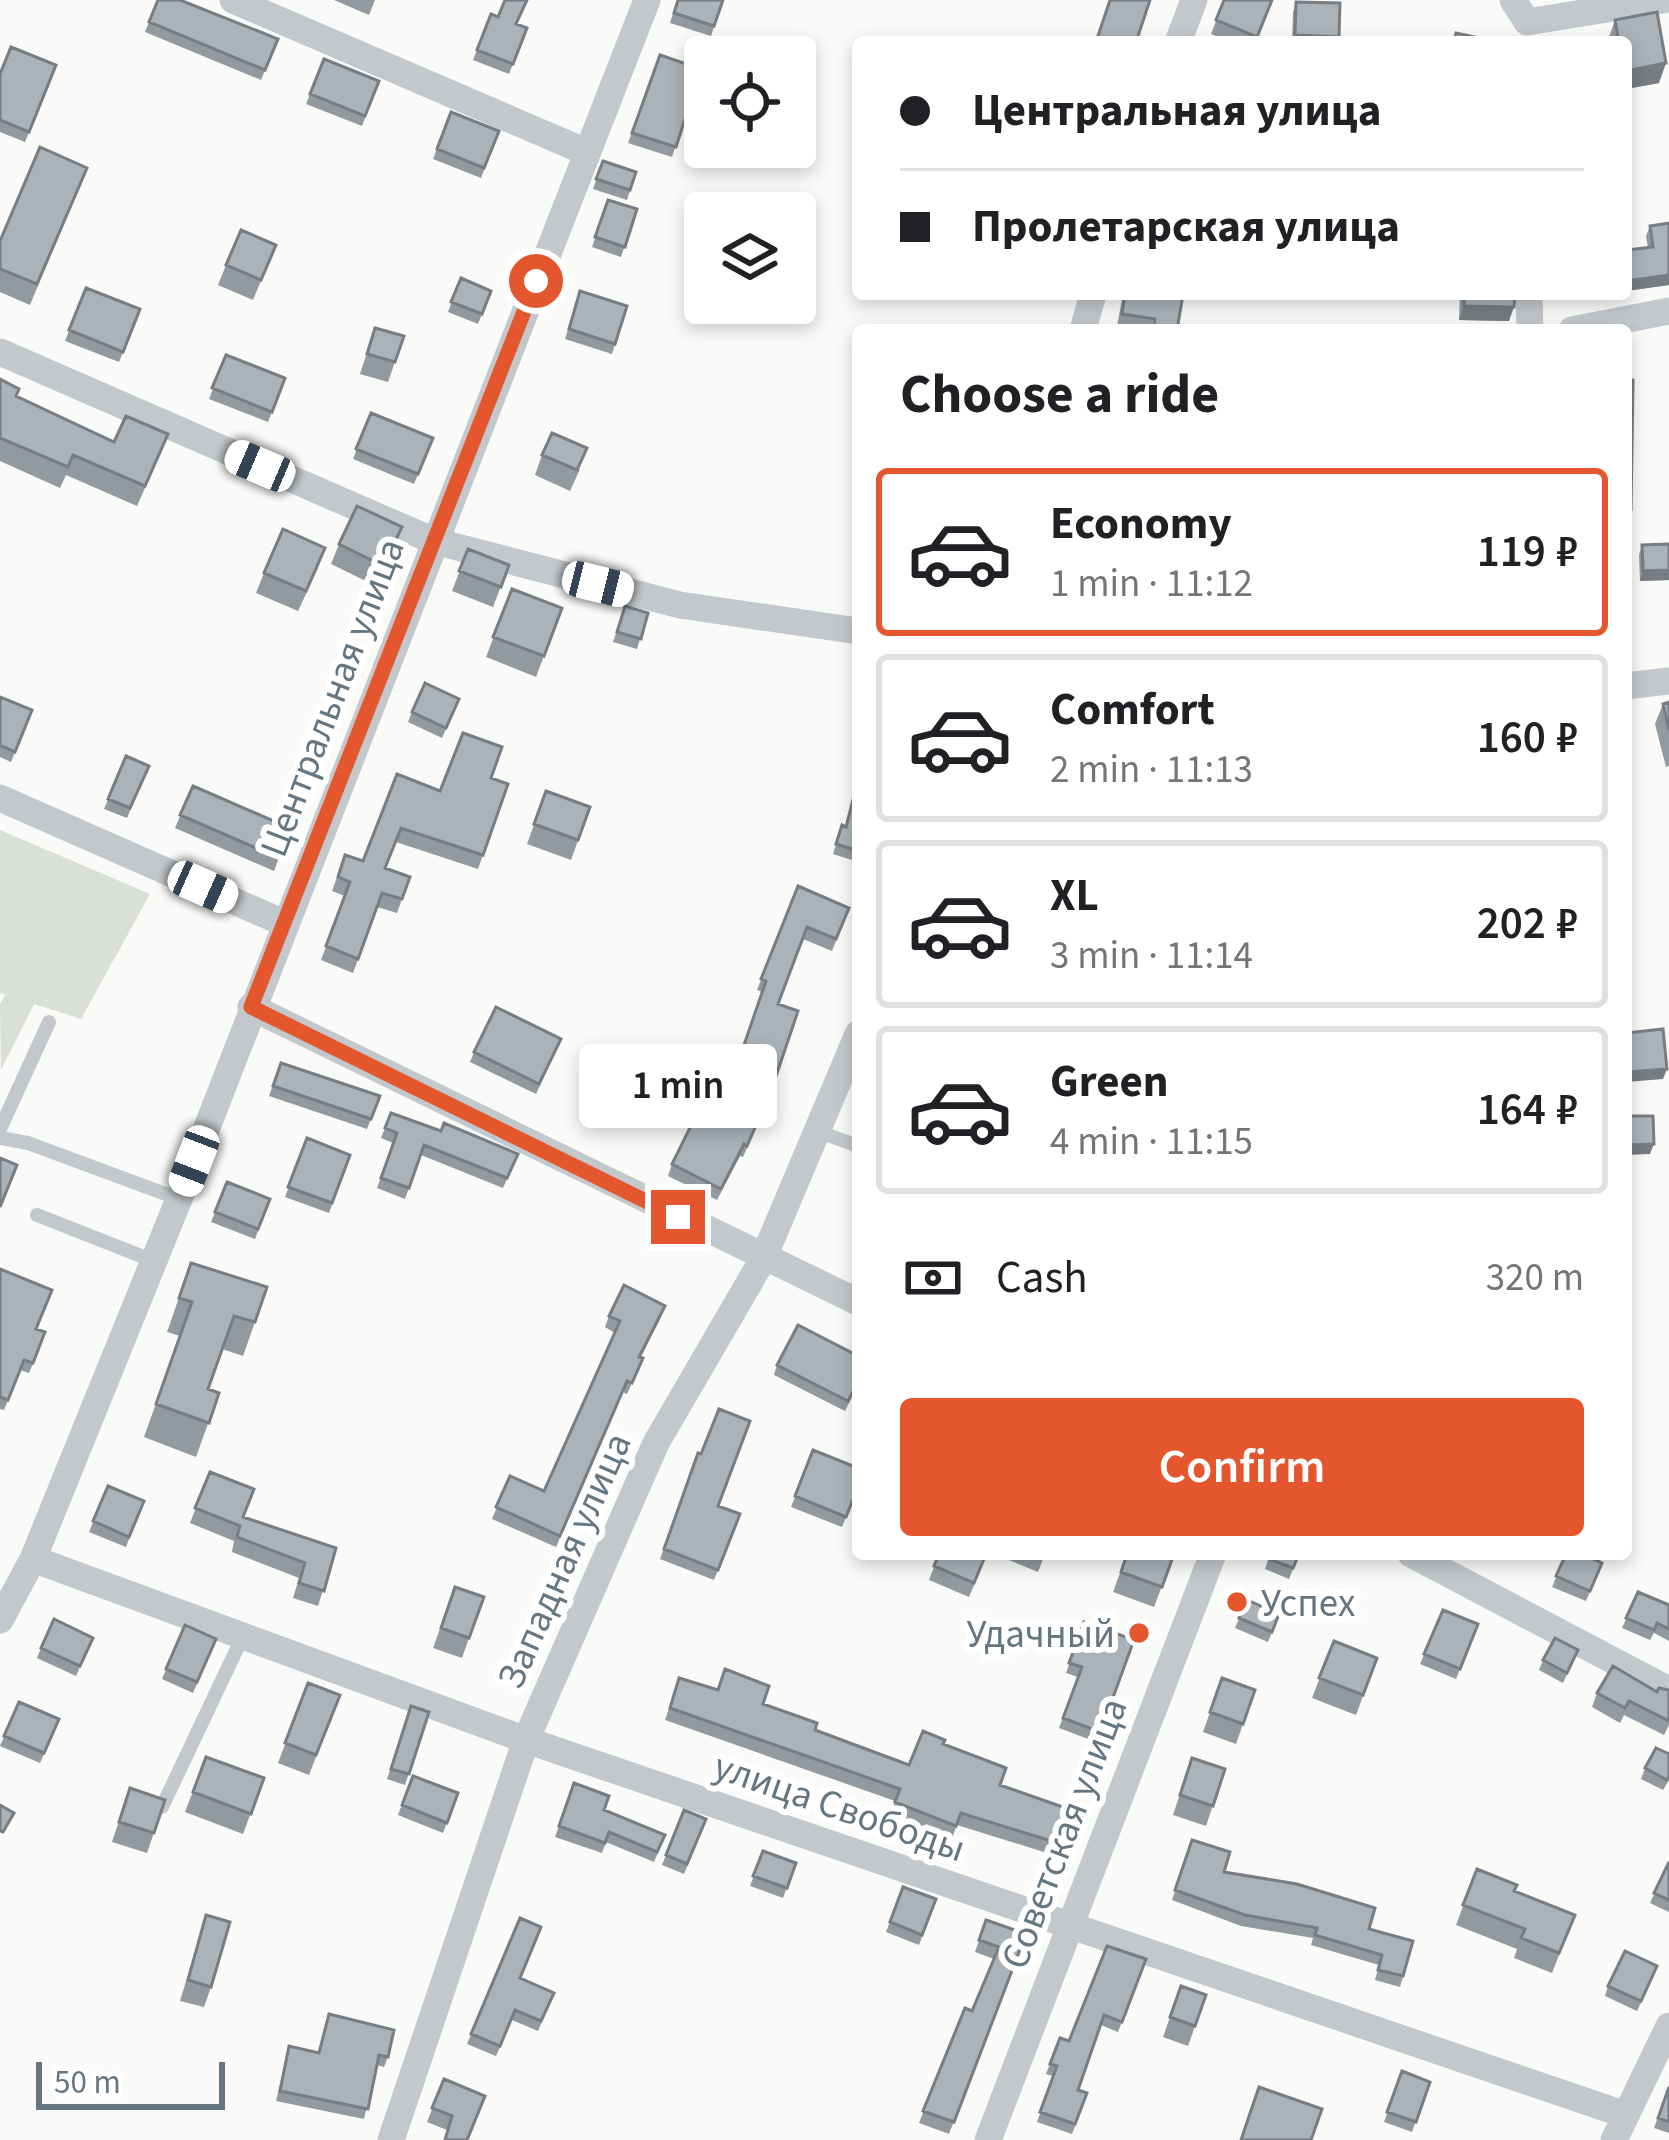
<!DOCTYPE html>
<meta charset="utf-8">
<style>
:root{--surface:#fff;--page:#f6f6f6;--text:#202124;--muted:#757577;--line:#e0e0e0;--accent:#e4572e}
body{margin:0;font-family:"Source Sans 3",sans-serif;background:var(--page);color:var(--text);height:100vh;display:flex;flex-direction:column;font-size:45px;white-space:nowrap}
*{box-sizing:border-box;margin:0}
p{font-size:39px;color:var(--muted)}
.icon{flex:none;width:66px;height:66px;fill:none;stroke:currentColor;stroke-width:2;stroke-linecap:round;stroke-linejoin:round}
.map{position:relative;flex:1;overflow:hidden}
.details{position:absolute;left:852px;top:324px;width:780px;height:1236px;display:flex;flex-direction:column;background:var(--surface);border-radius:12px;box-shadow:0 6px 18px #0003}
.details>*{flex:none}
.top-card{position:absolute;left:852px;top:36px;width:780px;height:264px;border-radius:12px;box-shadow:0 6px 18px #0003;display:grid;align-content:center;height:264px;padding:0 48px;background:var(--surface)}
.controls{position:absolute;left:684px;top:36px;display:grid;gap:24px}
.controls a{display:grid;place-items:center;width:132px;height:132px;border-radius:12px;background:var(--surface);box-shadow:0 6px 18px #0003;font-size:60px}
.scale{position:absolute;left:36px;bottom:30px;width:189px;box-sizing:border-box;padding-left:12px;border:6px solid #657683;border-top:0;font-size:33px;line-height:42px;white-space:nowrap;color:#657683;-webkit-text-stroke:9px #fff;paint-order:stroke}
.end{position:absolute;width:54px;height:54px;margin:-27px;border:15px solid #e4572e;background:#fff;box-shadow:0 0 0 6px #fff}
.from{border-radius:50%}
.bubble{position:absolute;height:84px;border-radius:12px;background:var(--surface);box-shadow:0 6px 18px #0003;font-size:39px;font-weight:600;line-height:84px;text-align:center}
.car{position:absolute;width:36px;height:72px;margin:-36px -18px;border-radius:15px;box-shadow:0 0 9px 3px #0007;background:linear-gradient(#fff 24%,#345 0 40%,#fff 0 76%,#345 0 86%,#fff 0)}
.top-card b{display:flex;align-items:center;gap:42px;height:114px;font-size:45px}
.top-card b+b{border-top:3px solid var(--line)}
.top-card i{width:30px;height:30px;background:var(--text)}
ul{padding:0;list-style:none}
li{display:flex;align-items:center;gap:36px;height:168px;margin:0 24px 18px;padding:0 24px;border:6px solid var(--line);border-radius:12px}
li div{flex:1}
li b{display:block;font-size:45px}
li em{font-style:normal;font-weight:600}
li.selected{border-color:var(--accent)}
li>.icon{width:108px;height:108px;stroke-width:1.5}
h2{padding:0 48px;font-size:54px;line-height:144px}
.pay{display:flex;align-items:center;gap:30px;height:132px;padding:0 48px;font-size:45px}
.pay p{margin-inline-start:auto}
.primary-button{display:flex;gap:24px;margin-top:auto;padding:24px 48px}
.primary-button a{flex:1;height:138px;border-radius:12px;background:var(--accent);color:#fff;font-size:48px;font-weight:600;line-height:138px;text-align:center}
.map>svg:first-child{display:block}
</style>
<div class="map">
<svg width="1669" height="2140" viewBox="0 0 1669 2140">
<rect width="100%" height="100%" fill="#fafaf8"/>
<path fill="#dadfd7" d="M0 830 150 894 81 1019 34 1004 1 1070 0 1004 5 995 0 993Z"/>
<g fill="none" stroke-linecap="round" stroke-linejoin="round">
<path stroke="#c3c8cc" stroke-width="14" d="M0 1129 49 1022
M817 1131 858 1146
M0 1138 28 1143 179 1199
M37 1215 154 1261
M162 1807 243 1636"/>
<path stroke="#c3c8cc" stroke-width="27" d="M233 0 586 152
M1513 0 1527 22 1663 0
M1178 42 1194 0
M1529 294 1530 330
M1083 330 1093 294
M1572 330 1669 311
M0 352 434 541 680 605 858 631
M1626 686 1669 681
M0 798 284 923
M251 1007 858 1302
M1411 1554 1669 1690
M33 1559 526 1740 1626 2115
M0 1620 33 1559 179 1199 647 0
M391 2140 526 1740 656 1443 763 1259 858 1034
M988 2140 1213 1554
M1614 2140 1669 2026"/>
</g>
<path fill="#929a9f" d="M334 0H375L369 15Z
M677 0H723L711 36 670 23Z
M1224 0H1273L1256 42H1230L1211 34Z
M1296 2 1337 42H1292L1293 12Z
M491 14 527 28 509 74 473 60Z
M1615 20 1659 83 1626 89V42H1608V40Z
M149 22 278 39 261 80 145 32Z
M660 55 701 69 672 157 628 143Z
M324 59 379 81 362 126 306 104Z
M56 65 25 142 0 132V74Z
M451 112 499 131 481 178 433 159Z
M603 161 636 172 627 200 593 189Z
M87 168 30 305 0 292V241Z
M608 200 637 209 621 257 592 247Z
M1669 223V285L1626 291 1648 248 1646 236 1650 226Z
M276 245 253 300 218 285 226 265Z
M461 278 491 291 478 324 448 312Z
M86 288 140 309 119 362 65 341Z
M580 291 627 306 612 354 565 339Z
M1123 294H1183L1177 330H1144L1117 326Z
M1460 294H1515L1509 321 1459 320Z
M375 328 404 336 388 382 360 374Z
M226 355 285 378 268 422 209 399Z
M0 379 17 396 114 442 160 454 137 506 66 475 60 488 0 461Z
M371 413 433 438 414 484 353 459Z
M542 455 580 469 570 491 535 475Z
M402 527 376 586 331 564 339 544Z
M1669 544V580L1640 581 1639 555 1642 545Z
M468 549 509 565 493 607 452 591Z
M318 568 298 611 256 593 264 573Z
M512 589 562 608 536 677 486 657Z
M625 606 648 613 637 649 613 642Z
M0 697 32 710 11 762 0 757Z
M459 699 442 738 408 722 412 712Z
M1669 702V766L1666 767 1655 724 1663 704Z
M126 756 149 766 127 818 104 809Z
M858 776V862L833 854 842 825 845 826Z
M491 778 508 784 478 869 396 842 385 869 410 877 397 913 377 907 353 973 321 960 345 896 332 891 345 855 363 861 440 791Z
M193 786 290 828 274 871 175 828Z
M546 791 590 807 571 860 527 844Z
M798 886 849 908 832 951 803 939 778 1004 767 1102 743 1157 740 1156 717 1200 668 1176 672 1164 732 1080 762 992 757 990Z
M561 1039 536 1094 470 1062 474 1052Z
M281 1063 380 1096 367 1129 269 1096Z
M650 1063 672 1072 657 1110 634 1101Z
M391 1113 441 1131 518 1154 503 1188 421 1155 405 1199 377 1188 393 1143 381 1138Z
M307 1138 350 1155 329 1213 285 1197Z
M227 1182 270 1199 255 1239 211 1222Z
M191 1263 255 1322 243 1356 222 1349 208 1389 219 1393 196 1457 144 1437 180 1336 167 1332Z
M0 1269 37 1329 42 1342 29 1373 20 1370 4 1410 0 1409Z
M609 1316 661 1317 641 1357 643 1358 627 1394 623 1392 556 1547 492 1519 510 1476 544 1491 615 1333 605 1327Z
M858 1356V1385L845 1411 774 1375 777 1365Z
M813 1450 858 1488 842 1527 791 1507Z
M698 1453 701 1454 718 1506 740 1514 714 1580 660 1559Z
M210 1472 244 1517 336 1548 318 1606 293 1598 299 1578 232 1552 234 1541 190 1523Z
M108 1486 144 1501 126 1547 89 1532Z
M939 1554H987L969 1597 929 1580Z
M994 1554H1045L1038 1572Z
M1127 1554H1174L1154 1607 1113 1592Z
M1270 1554H1299L1289 1579 1265 1569Z
M1566 1554 1602 1563 1586 1601 1552 1587Z
M455 1587 469 1638 462 1658 433 1648Z
M1638 1592 1669 1605V1641L1654 1633 1650 1640 1622 1628Z
M1247 1600 1279 1614 1268 1642 1235 1628Z
M1443 1610 1478 1624 1456 1679 1420 1664Z
M1084 1622 1111 1703 1119 1706 1104 1745 1059 1728 1078 1677 1066 1673Z
M185 1625 216 1639 193 1693 162 1679Z
M93 1638 76 1676 37 1658 41 1648Z
M1334 1641 1377 1658 1356 1715 1312 1698Z
M1578 1650 1563 1683 1539 1670 1543 1660Z
M679 1678 763 1704 815 1730 909 1765 943 1744 1000 1785 1077 1812 1060 1857 957 1825 952 1838 891 1814 895 1801 665 1720Z
M1222 1678 1255 1690 1236 1744 1203 1732Z
M308 1683 340 1695 309 1775 278 1763Z
M1669 1690V1725L1664 1735 1624 1715 1620 1723 1592 1707 1597 1693Z
M19 1702 59 1719 40 1763 0 1746Z
M411 1706 429 1712 405 1785 387 1779Z
M206 1757 264 1778 243 1834 185 1812Z
M1192 1758 1225 1769 1206 1826 1173 1815Z
M1645 1768 1669 1780 1663 1790 1641 1779Z
M413 1776 458 1793 443 1833 398 1815Z
M574 1783 604 1810 665 1835 654 1862 606 1842 602 1853 555 1837Z
M130 1788 165 1800 147 1853 112 1842Z
M684 1810 706 1819 684 1874 662 1865Z
M1192 1840 1224 1872 1369 1929 1403 1976 1400 1987 1375 1980 1379 1965 1311 1945 1313 1938 1241 1926 1172 1900Z
M763 1851 796 1863 783 1898 750 1886Z
M1669 1862V1912L1650 1903Z
M1477 1869 1514 1891 1575 1915 1552 1973 1514 1958 1517 1949 1456 1925Z
M903 1887 936 1899 919 1945 886 1932Z
M206 1915 211 1987 204 2007 180 2001Z
M520 1918V1978L554 1993 538 2031 512 2020 496 2056 467 2044Z
M986 1920 1026 1934 949 2134 919 2123 965 2008 972 2011 994 1959 975 1952Z
M1146 1959 1118 2032 1101 2025 1078 2090 1087 2093 1072 2134 1037 2122 1053 2076 1046 2074 1060 2038 1069 2041Z
M1654 1976 1637 2011 1605 1996 1608 1986Z
M1181 1986 1206 1995 1188 2046 1163 2037Z
M329 2014 388 2057 384 2067 377 2065 364 2119 276 2101 289 2046 318 2052Z
M1402 2071 1430 2082 1412 2132 1384 2122Z
M444 2079 468 2140H444L447 2130 427 2122Z
M1669 2087V2133L1654 2128Z"/>
<path fill="#777d82" d="M1295 35 1339 37 1337 42H1293Z
M1666 63 1659 83 1626 89V71Z
M1669 275V285L1626 291V281Z
M1464 306 1514 307 1509 321 1459 320Z
M402 527 395 547 376 586 383 566Z
M1669 570V580L1640 581 1643 571Z
M1667 1069 1663 1079 1626 1082 1627 1072Z
M1654 1144 1650 1154 1626 1155V1145Z"/>
<path fill="#aab3b9" stroke="#777d82" stroke-width="3" d="M158 0H180L278 39 265 70 149 22Z
M505 0H527L516 24 527 28 513 64 477 50 491 14 498 17Z
M678 0H723L714 26 674 13Z
M1110 0H1150L1136 42H1096Z
M1224 0H1272L1257 37 1216 20Z
M1296 2 1340 3 1339 37 1295 35Z
M1657 12 1666 63 1626 71V42H1619L1615 20Z
M1456 33 1497 42H1454Z
M11 47 56 65 29 132 0 120V74Z
M660 55 701 69 676 147 632 133Z
M324 59 379 81 365 116 310 94Z
M451 112 499 131 484 168 437 149Z
M40 147 87 168 37 284 0 269V241Z
M603 161 636 172 630 190 596 179Z
M608 200 637 209 625 247 595 237Z
M1669 223V275L1626 281V250L1653 247 1650 226Z
M241 230 276 245 261 280 226 265Z
M461 278 491 291 482 314 451 302Z
M86 288 140 309 123 352 69 330Z
M580 291 627 306 615 344 569 329Z
M1125 294H1183L1177 330H1154L1155 319 1122 314Z
M1464 294H1515L1514 307 1464 306Z
M375 328 404 336 395 362 367 354Z
M226 355 285 378 272 412 212 388Z
M0 379 19 389 16 396 114 442 126 416 168 434 145 486 73 455 68 467 0 438Z
M1626 380H1633L1631 510 1626 513Z
M371 413 433 438 418 474 356 449Z
M552 433 587 448 577 470 542 455Z
M357 506 402 527 383 566 339 544Z
M283 529 325 548 306 591 264 573Z
M1669 544V570L1643 571 1642 545Z
M468 549 509 565 501 587 459 571Z
M512 589 562 608 544 656 493 637Z
M625 606 648 613 641 639 617 632Z
M425 683 459 699 446 728 412 712Z
M0 697 32 710 15 752 0 745Z
M1669 702V730L1663 704Z
M463 733 502 747 491 778 508 784 483 855 401 828 385 868 410 877 402 899 382 893 358 959 326 946 350 882 338 877 345 855 363 861 397 774 440 791Z
M126 756 149 766 130 808 108 799Z
M858 780V851L836 844 842 825 846 827Z
M193 786 290 828 279 858 180 815Z
M546 791 590 807 578 840 534 824Z
M798 886 849 908 836 939 807 927 778 1004 798 1011 771 1091 747 1146 744 1144 721 1189 672 1164 717 1073 732 1080 766 981 761 979Z
M496 1007 561 1039 539 1084 474 1052Z
M1663 1029 1667 1069 1627 1072 1626 1033Z
M281 1063 380 1096 371 1119 273 1086Z
M650 1063 672 1072 660 1100 638 1091Z
M391 1113 441 1131 444 1123 518 1154 507 1178 424 1145 409 1188 381 1178 397 1133 385 1128Z
M1626 1116H1653L1654 1144 1626 1145Z
M307 1138 350 1155 332 1203 288 1187Z
M0 1158 17 1165 0 1207Z
M227 1182 270 1199 258 1229 215 1212Z
M191 1263 267 1287 255 1322 234 1316 208 1389 219 1393 209 1423 156 1404 192 1302 179 1298Z
M0 1269 52 1290 36 1329 45 1332 33 1363 24 1360 8 1400 0 1397Z
M624 1285 665 1306 639 1357 643 1358 632 1383 627 1381 560 1536 496 1507 510 1476 544 1491 620 1321 609 1316Z
M798 1325 858 1356V1382L848 1401 777 1365Z
M719 1409 750 1421 718 1506 740 1514 718 1570 664 1549 698 1453 701 1454Z
M813 1450 858 1468V1487L846 1517 795 1496Z
M210 1472 254 1489 243 1517 336 1548 324 1591 299 1583 305 1563 237 1537 240 1526 195 1508Z
M108 1486 144 1501 129 1537 93 1521Z
M939 1554H986L974 1583 934 1566Z
M1127 1554H1174L1162 1587 1121 1572Z
M1270 1554H1299L1293 1568 1269 1559Z
M1566 1554H1582L1602 1563 1590 1591 1556 1576Z
M455 1587 484 1597 469 1638 441 1628Z
M1638 1592 1669 1605V1629L1657 1623 1654 1630 1626 1618Z
M1247 1600 1279 1614 1272 1632 1239 1618Z
M1443 1610 1478 1624 1460 1669 1424 1654Z
M54 1619 93 1638 80 1666 41 1648Z
M1084 1622 1134 1640 1111 1703 1119 1706 1108 1735 1063 1718 1082 1667 1069 1663Z
M185 1625 216 1639 197 1682 166 1669Z
M1555 1638 1578 1650 1567 1673 1543 1660Z
M1334 1641 1377 1658 1363 1695 1319 1678Z
M1613 1666 1657 1692 1659 1688 1669 1690V1721L1629 1701 1625 1708 1597 1693Z
M725 1669 769 1686 763 1704 817 1723 815 1730 909 1765 923 1731 945 1740 943 1744 1006 1768 1000 1785 1077 1812 1064 1845 961 1813 956 1826 895 1802 900 1789 670 1708 679 1678 718 1690Z
M1222 1678 1255 1690 1243 1724 1210 1712Z
M308 1683 340 1695 316 1755 285 1743Z
M19 1702 59 1719 44 1753 4 1736Z
M411 1706 429 1712 409 1774 391 1769Z
M1656 1748 1669 1754V1776L1667 1780 1645 1768Z
M206 1757 264 1778 251 1814 193 1792Z
M1192 1758 1225 1769 1213 1806 1180 1795Z
M413 1776 458 1793 447 1823 402 1805Z
M574 1783 609 1796 604 1810 665 1835 657 1852 609 1832 605 1843 559 1826Z
M130 1788 165 1800 154 1833 119 1822Z
M0 1805 14 1813 3 1832 0 1831Z
M684 1810 706 1819 687 1864 666 1855Z
M1192 1840 1230 1852 1224 1872 1297 1884 1375 1908 1369 1929 1413 1941 1403 1976 1378 1970 1382 1955 1315 1935 1317 1928 1245 1915 1175 1890Z
M763 1851 796 1863 787 1888 753 1876Z
M1669 1862V1900L1654 1893Z
M1477 1869 1517 1885 1514 1891 1575 1915 1559 1953 1521 1938 1525 1929 1463 1905Z
M903 1887 936 1899 922 1935 890 1922Z
M206 1915 230 1922 211 1987 188 1980Z
M520 1918 541 1927 520 1978 554 1993 541 2021 515 2010 500 2046 471 2034Z
M986 1920 1026 1934 954 2122 923 2111 965 2008 972 2011 999 1947 979 1940Z
M1107 1946 1146 1959 1122 2022 1104 2015 1078 2090 1087 2093 1075 2124 1040 2112 1057 2066 1050 2064 1060 2038 1069 2041Z
M1625 1951 1657 1966 1641 2001 1608 1986Z
M1181 1986 1206 1995 1195 2026 1170 2017Z
M329 2014 394 2030 388 2057 379 2055 368 2109 280 2091 289 2046 319 2053Z
M1402 2071 1430 2082 1416 2122 1387 2112Z
M444 2079 485 2096 467 2140H445L452 2116 432 2108Z
M1259 2087 1322 2109 1311 2140H1241Z
M1669 2087V2122L1658 2118Z"/>
<g fill="none" stroke-linecap="round" stroke-linejoin="round">
<path stroke="#e4572e" stroke-width="15" d="M536 281 251 1007 678 1217"/>
</g>
<g fill="#e4572e" stroke="#fff" stroke-width="4.5">
<circle cx="1237" cy="1602" r="12"/>
<circle cx="1139" cy="1633" r="12"/>
</g>
<g text-anchor="middle" stroke-width="12" stroke-linejoin="round" paint-order="stroke">
<g font-size="39" fill="#657683" stroke="#fff">
<text transform="translate(331 697) rotate(-69)" y="14">Центральная улица</text>
<text transform="translate(563 1560) rotate(-66)" y="14">Западная улица</text>
<text transform="translate(840 1806) rotate(19)" y="14">улица Свободы</text>
<text transform="translate(1063 1833) rotate(-69)" y="14">Советская улица</text>
</g>
<g font-size="39" fill="#657683" stroke="#fff" text-anchor="start">
<text x="1261" y="1616">Успех</text>
<text x="1115" y="1647" text-anchor="end">Удачный</text>
</g>
</g>
</svg>
<div class="controls">
<a><svg class="icon" aria-label="locate" viewBox="0 0 24 24"><circle cx="12" cy="12" r="6"/><path d="M12 2v4M12 18v4M2 12h4M18 12h4"/></svg></a>
<a><svg class="icon" aria-label="layers" viewBox="0 0 24 24"><path d="M12 4l9 5-9 5-9-5zM3 14l9 5 9-5"/></svg></a>
</div>
<div class="scale">50 m</div>
<i class="end from" style="left:536px;top:281px"></i>
<i class="end" style="left:678px;top:1217px"></i>
<div class="bubble" style="left:579px;top:1044px;width:198px">1 min</div>
<i class="car" style="left:260px;top:466px;rotate:293deg"></i>
<i class="car" style="left:598px;top:584px;rotate:104deg"></i>
<i class="car" style="left:203px;top:887px;rotate:114deg"></i>
<i class="car" style="left:194px;top:1161px;rotate:201deg"></i>
<div class="top-card">
<b><i class="from"></i>Центральная улица</b>
<b><i></i>Пролетарская улица</b>
</div>
<section class="details">
<h2>Choose a ride</h2>
<ul>
<li class="selected"><svg class="icon" aria-label="car" viewBox="0 0 24 24"><path d="M5 17H2v-5l4-1 3-4h7l3 4 3 1v5h-3M9 17h6M6 11h13"/><circle cx="7" cy="17" r="2"/><circle cx="17" cy="17" r="2"/></svg><div><b>Economy</b><p>1 min · 11:12</p></div><em>119 ₽</em></li>
<li><svg class="icon" aria-label="car" viewBox="0 0 24 24"><path d="M5 17H2v-5l4-1 3-4h7l3 4 3 1v5h-3M9 17h6M6 11h13"/><circle cx="7" cy="17" r="2"/><circle cx="17" cy="17" r="2"/></svg><div><b>Comfort</b><p>2 min · 11:13</p></div><em>160 ₽</em></li>
<li><svg class="icon" aria-label="car" viewBox="0 0 24 24"><path d="M5 17H2v-5l4-1 3-4h7l3 4 3 1v5h-3M9 17h6M6 11h13"/><circle cx="7" cy="17" r="2"/><circle cx="17" cy="17" r="2"/></svg><div><b>XL</b><p>3 min · 11:14</p></div><em>202 ₽</em></li>
<li><svg class="icon" aria-label="car" viewBox="0 0 24 24"><path d="M5 17H2v-5l4-1 3-4h7l3 4 3 1v5h-3M9 17h6M6 11h13"/><circle cx="7" cy="17" r="2"/><circle cx="17" cy="17" r="2"/></svg><div><b>Green</b><p>4 min · 11:15</p></div><em>164 ₽</em></li>
</ul>
<div class="pay"><svg class="icon" aria-label="cash" viewBox="0 0 24 24"><path d="M3 7h18v10H3z"/><circle cx="12" cy="12" r="2"/></svg>Cash<p>320 m</p></div>
<div class="primary-button"><a>Confirm</a></div>
</section>
</div>
